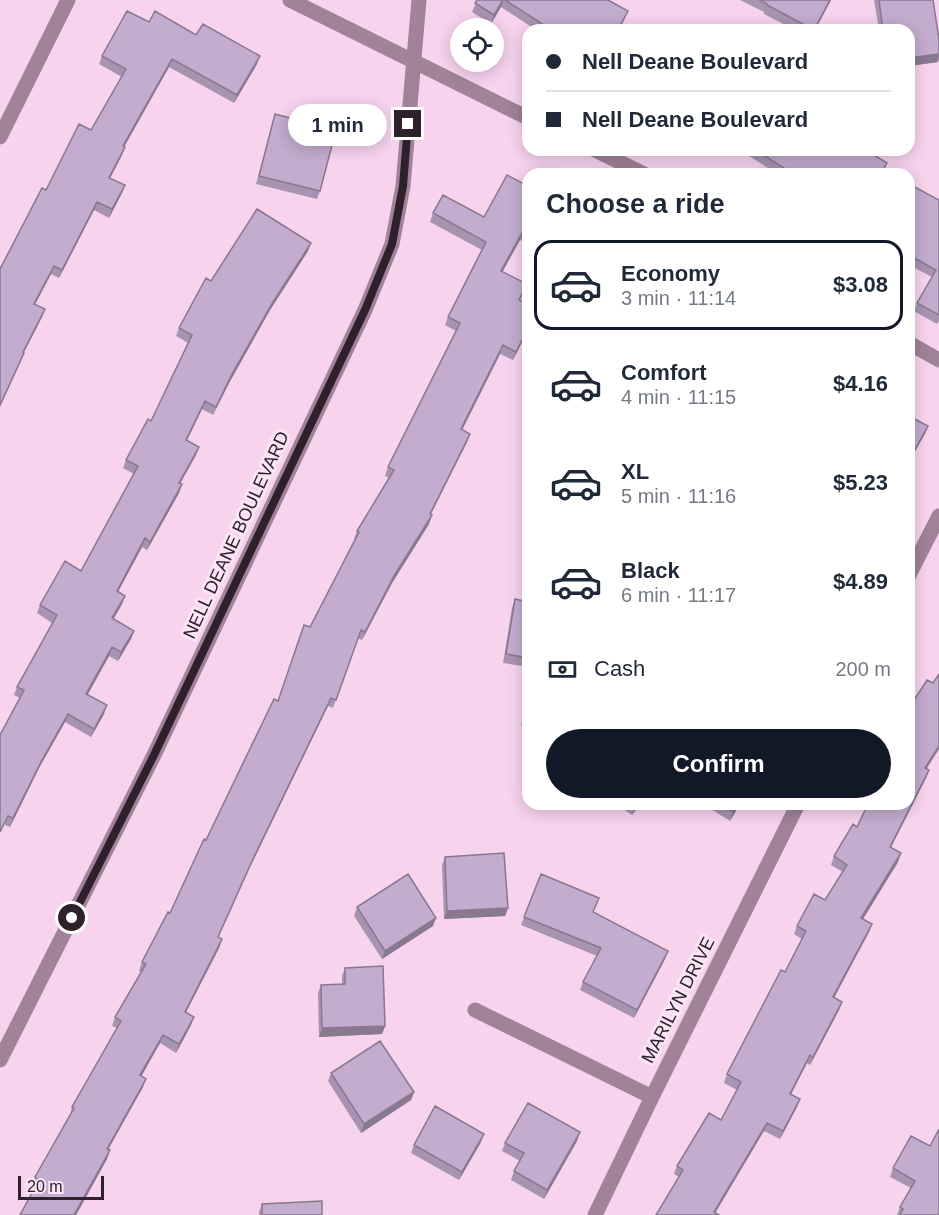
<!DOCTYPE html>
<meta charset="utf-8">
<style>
:root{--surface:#fff;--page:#f2f2f3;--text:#1f2937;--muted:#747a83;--line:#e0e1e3;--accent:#111827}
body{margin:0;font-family:Helvetica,sans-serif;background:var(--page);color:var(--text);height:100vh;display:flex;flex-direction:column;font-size:22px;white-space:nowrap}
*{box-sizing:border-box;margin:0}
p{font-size:20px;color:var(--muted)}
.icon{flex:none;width:33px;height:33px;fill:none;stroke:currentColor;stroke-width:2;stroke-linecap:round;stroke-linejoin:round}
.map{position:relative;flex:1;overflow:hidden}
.panel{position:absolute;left:522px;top:168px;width:393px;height:642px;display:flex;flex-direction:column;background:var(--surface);border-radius:18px;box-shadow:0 3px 15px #0003}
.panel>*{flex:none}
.banner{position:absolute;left:522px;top:24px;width:393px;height:132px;border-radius:18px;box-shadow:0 3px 15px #0003;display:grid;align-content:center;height:132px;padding:0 24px;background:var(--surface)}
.buttons{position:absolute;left:450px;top:18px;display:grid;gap:12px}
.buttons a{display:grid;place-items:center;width:54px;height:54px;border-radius:50%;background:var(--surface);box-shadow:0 3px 15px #0003;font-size:30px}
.scale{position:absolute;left:18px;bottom:15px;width:86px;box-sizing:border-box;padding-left:6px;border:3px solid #2e212b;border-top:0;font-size:16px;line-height:21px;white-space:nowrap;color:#2e212b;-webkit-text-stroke:4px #fbe5f5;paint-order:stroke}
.end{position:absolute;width:27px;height:27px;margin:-14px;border:8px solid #2e212b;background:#fff;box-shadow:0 0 0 3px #fff}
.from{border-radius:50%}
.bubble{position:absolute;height:42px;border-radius:21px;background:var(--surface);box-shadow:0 3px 15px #0003;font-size:20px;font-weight:600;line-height:42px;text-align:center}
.banner b{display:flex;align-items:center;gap:21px;height:57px;font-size:22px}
.banner b+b{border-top:2px solid var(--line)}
.banner i{width:15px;height:15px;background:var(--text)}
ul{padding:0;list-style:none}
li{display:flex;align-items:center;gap:18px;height:90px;margin:0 12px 9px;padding:0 12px;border:3px solid transparent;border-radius:18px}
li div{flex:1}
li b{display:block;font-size:22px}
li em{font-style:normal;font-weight:600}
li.active{border-color:var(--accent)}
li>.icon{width:54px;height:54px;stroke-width:1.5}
h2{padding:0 24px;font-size:27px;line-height:72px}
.pay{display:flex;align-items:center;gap:15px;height:66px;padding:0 24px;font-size:22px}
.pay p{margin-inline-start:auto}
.button{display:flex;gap:12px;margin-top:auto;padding:12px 24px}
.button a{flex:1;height:69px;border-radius:36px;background:var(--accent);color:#fff;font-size:24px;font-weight:600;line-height:69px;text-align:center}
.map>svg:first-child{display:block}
</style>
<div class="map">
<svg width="939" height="1215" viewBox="0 0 939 1215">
<rect width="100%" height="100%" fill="#f7d3ee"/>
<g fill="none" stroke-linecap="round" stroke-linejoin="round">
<path stroke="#a08299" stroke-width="15" d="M290 0 528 118
M0 137 68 0
M595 150 644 174
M909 343 939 360
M909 575 939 516
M475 1010 652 1097
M0 1060 154 755 365 310 392 244 403 186 419 0
M595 1215 652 1097 798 804"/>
</g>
<path fill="#a894b1" d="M477 0H608L625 19 621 26 629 30H536L501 7 491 24 472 12Z
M740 0H831L815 30H795L764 14V12Z
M874 0H933L939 39V59L938 62 909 66V30H879Z
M149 22 196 35 257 64 234 103 169 67 124 147 122 155 110 178 125 185 122 193 109 218 94 210 59 278 51 274 35 304 42 317 24 352 21 361 46 190 91 130 122 77 99 64 102 56Z
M275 114 320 191 317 199 256 184Z
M740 150H866L885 171 890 174H777Z
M909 184 939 200V321L937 324 914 311 917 303 932 277 909 265Z
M528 186V244L520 240 503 271 524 292 520 301 528 305V330L513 360 500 354 462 430 470 434 467 442 430 514 429 524 392 583 362 640 358 638 333 708 328 706 249 869 218 937 222 939 219 948 186 1012 194 1017 191 1025 176 1053 160 1043 141 1076 143 1087 108 1149 110 1150 107 1159 76 1215H20L35 1187 32 1186 35 1177 70 1116 72 1107 117 1028 112 1026 115 1017 141 972 139 971 142 962 170 913 206 840 278 701 310 627 355 540 354 539 357 531 389 478 385 476 388 467 456 331 445 325 448 317 482 250 430 222 433 213 484 217Z
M308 251 270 310 229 383 213 415 202 409 187 441 196 455 180 483 182 484 179 493 147 550 142 547 118 592 122 604 113 619 134 631 131 639 118 661 109 656 87 695 104 714 91 737 65 722 39 768 10 827 5 825 20 698 14 695 17 687 52 623 37 613 40 605 81 571 134 474 123 468 126 460 151 421 188 343 176 336 179 328 211 281Z
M515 599 528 602V667L503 663 512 608Z
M528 694V735L521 725 524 717 528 714 522 705 525 697Z
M927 769 926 778 891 847 898 862 863 919 872 924 869 932 834 998 842 1002 839 1010 810 1065 807 1063 791 1094 800 1099 797 1107 780 1139 764 1131 656 1215 679 1177 674 1174 677 1166 721 1120 737 1090 724 1083 727 1074 785 972 802 939 794 934 797 926 825 900 843 872 831 865 834 856 857 827Z
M616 804H640L632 815Z
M703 804H740L730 821Z
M445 857 508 908 505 916 444 919 442 865Z
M357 907 433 926 382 959 354 916Z
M594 912 665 959 634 1018 580 990 583 982 597 956 521 925 524 917Z
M345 968 385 1026 382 1034 319 1037 318 993 321 985 342 984V976Z
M331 1073 414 1092 411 1100 361 1133 328 1081Z
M580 1132 577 1141 544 1199 511 1180 514 1171 520 1161 502 1151 505 1143Z
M481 1142 459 1180 411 1153 414 1145Z
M930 1146 939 1215H897L900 1207 911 1188 890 1177 893 1168Z
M262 1204 322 1215H259V1212Z"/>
<path fill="#887890" d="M503 0 501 7 491 24 494 15Z
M830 0H831L815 30H814Z
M939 54 938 62 909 66V58Z
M260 56 257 64 234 103 237 95Z
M172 59 169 67 120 154 123 146Z
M125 147 122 155 106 186 109 178Z
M125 185 122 193 109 218 112 209Z
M97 202 94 210 59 278 62 270Z
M523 231 520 240 498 279 501 271Z
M311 243 308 251 270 310 229 383 213 415 232 374 273 302Z
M54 266 51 274 31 312 34 304Z
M45 309 42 317 20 360 23 352Z
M528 328V330L513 360 516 352Z
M503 345 500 354 458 438 461 429Z
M24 353 21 361 0 407V405Z
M205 401 202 409 183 448 186 440Z
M928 426 925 434 909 462V460Z
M470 434 467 442 427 522 430 514Z
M199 447 196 455 176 491 179 483Z
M182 484 179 493 147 550 150 542Z
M432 515 429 524 392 583 362 640 365 632 395 574Z
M145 538 142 547 114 599 117 591Z
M125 596 122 604 109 627 112 618Z
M134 631 131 639 118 661 121 652Z
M112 647 109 656 83 703 86 694Z
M331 698 328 706 249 869 215 945 252 861Z
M107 705 104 714 91 737 94 729Z
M68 714 65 722 39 768 10 827 13 818 42 760Z
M939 746V749L922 776 925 768Z
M929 770 926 778 887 855 890 847Z
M637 804H640L632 815 635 807Z
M738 804H740L730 821 733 812Z
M901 853 898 862 858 927 861 918Z
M508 908 505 916 444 919 447 911Z
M436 918 433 926 382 959 385 951Z
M872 924 869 932 830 1005 833 997Z
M222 939 219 948 182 1020 185 1012Z
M668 951 665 959 634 1018 637 1010Z
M842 1002 839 1010 810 1065 813 1057Z
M194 1017 191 1025 176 1053 179 1044Z
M385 1026 382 1034 319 1037 322 1028Z
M163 1035 160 1043 137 1084 140 1075Z
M810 1055 807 1063 787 1102 790 1094Z
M146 1079 143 1087 104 1157 107 1149Z
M414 1092 411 1100 361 1133 364 1124Z
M800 1099 797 1107 780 1139 783 1131Z
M767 1123 764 1131 714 1215V1212Z
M580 1132 577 1141 544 1199 547 1190Z
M484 1134 481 1142 459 1180 462 1172Z
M110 1150 107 1159 76 1215H74Z"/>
<path fill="#c3acce" stroke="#887890" stroke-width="1.5" d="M477 0H503L494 15 475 3Z
M505 0H608L628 11 620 26 629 30H550V29Z
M760 0H830L814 30 767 5V4Z
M879 0H933L939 39V54L909 58V30H883Z
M127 11 149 22 155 11 196 35 203 24 260 56 237 95 172 59 123 146 125 147 109 178 125 185 112 209 97 202 62 270 54 266 34 304 45 309 23 352 24 353 0 405V269L42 188 46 190 79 124 91 130 126 69 102 56Z
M275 114 336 130 320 191 259 176Z
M756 150H866L887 163 883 170 890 174H793Z
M507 175 528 186V234L523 231 501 271 527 284 519 300 528 305V328L516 352 503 345 461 429 470 434 430 514 432 515 395 574 365 632 361 630 336 700 331 698 252 861 218 937 222 939 185 1012 194 1017 179 1044 163 1035 140 1075 146 1079 107 1149 110 1150 74 1215H20L39 1180 35 1177 74 1108 72 1107 121 1021 115 1017 146 964 142 962 168 912 170 913 204 839 206 840 274 699 278 701 304 625 310 627 359 532 357 531 394 470 388 467 460 323 448 317 486 242 433 213 443 195 484 217Z
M909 184 939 200V315L917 303 936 270 909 255Z
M257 209 311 243 273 302 232 374 216 407 205 401 186 440 199 447 179 483 182 484 150 542 145 538 117 591 125 596 112 618 134 631 121 652 112 647 86 694 107 705 94 729 68 714 42 760 13 818 8 816 0 832V735L24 690 17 687 57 615 40 605 65 561 81 571 138 466 126 460 148 419 151 421 192 335 179 328 206 278 211 281Z
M909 416 928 426 909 460Z
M515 599 528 602V658L506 654Z
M939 674V746L925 768 929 770 890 847 901 853 861 918 872 924 833 997 842 1002 813 1057 810 1055 790 1094 800 1099 783 1131 767 1123 714 1212 719 1215H656L683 1170 677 1166 709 1113 721 1120 741 1082 727 1074 781 970 785 972 806 931 797 926 814 894 825 900 847 865 834 856 853 824 857 827 868 804H909V708L927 680 933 683Z
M528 694V702L525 697Z
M528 714V722L524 717Z
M719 804H738L733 812Z
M504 853 508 908 447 911 445 857Z
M408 874 436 918 385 951 357 907Z
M541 874 599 898 593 912 668 951 637 1010 583 982 601 948 524 917Z
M383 966 385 1026 322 1028 321 985 345 984V968Z
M380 1041 414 1092 364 1124 331 1073Z
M528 1103 580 1132 547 1190 514 1171 524 1153 505 1143Z
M435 1106 484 1134 462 1172 414 1145Z
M939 1129V1215H900L903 1209 900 1207 915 1181 893 1168 911 1136 930 1146Z
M322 1201V1215H262V1204Z"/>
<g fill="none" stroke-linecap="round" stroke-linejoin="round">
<path stroke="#2e212b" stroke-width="8" d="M72 918 154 755 365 310 392 244 403 186 408 124"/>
</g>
<g text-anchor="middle" stroke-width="6" stroke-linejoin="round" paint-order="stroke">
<g font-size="18" fill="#2e212b" stroke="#fbe5f5">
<text transform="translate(236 535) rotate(-65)" y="6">NELL DEANE BOULEVARD</text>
<text transform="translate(678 1000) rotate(-63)" y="6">MARILYN DRIVE</text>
</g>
</g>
</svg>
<div class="buttons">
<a><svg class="icon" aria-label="locate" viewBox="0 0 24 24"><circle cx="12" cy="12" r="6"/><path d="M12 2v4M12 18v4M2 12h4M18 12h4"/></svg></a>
</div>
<div class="scale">20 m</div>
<i class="end from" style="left:72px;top:918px"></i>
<i class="end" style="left:408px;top:124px"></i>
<div class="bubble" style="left:288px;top:104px;width:99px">1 min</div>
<div class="banner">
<b><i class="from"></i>Nell Deane Boulevard</b>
<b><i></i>Nell Deane Boulevard</b>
</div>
<section class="panel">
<h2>Choose a ride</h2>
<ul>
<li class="active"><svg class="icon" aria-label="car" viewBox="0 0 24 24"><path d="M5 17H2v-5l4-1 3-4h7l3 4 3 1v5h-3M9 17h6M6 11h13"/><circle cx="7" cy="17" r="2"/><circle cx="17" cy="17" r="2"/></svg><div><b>Economy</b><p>3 min · 11:14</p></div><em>$3.08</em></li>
<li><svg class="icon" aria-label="car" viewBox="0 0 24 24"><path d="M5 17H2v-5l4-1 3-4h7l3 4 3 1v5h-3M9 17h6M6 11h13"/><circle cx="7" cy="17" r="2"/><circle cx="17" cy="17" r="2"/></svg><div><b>Comfort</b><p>4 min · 11:15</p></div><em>$4.16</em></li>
<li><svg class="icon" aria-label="car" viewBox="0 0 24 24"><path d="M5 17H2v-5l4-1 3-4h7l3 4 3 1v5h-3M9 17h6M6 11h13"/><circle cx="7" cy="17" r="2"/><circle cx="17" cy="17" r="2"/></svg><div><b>XL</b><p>5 min · 11:16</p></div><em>$5.23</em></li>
<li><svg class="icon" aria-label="car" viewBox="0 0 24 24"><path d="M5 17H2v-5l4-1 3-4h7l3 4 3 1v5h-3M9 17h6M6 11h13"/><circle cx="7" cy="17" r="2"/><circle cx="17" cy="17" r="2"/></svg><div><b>Black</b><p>6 min · 11:17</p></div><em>$4.89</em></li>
</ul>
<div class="pay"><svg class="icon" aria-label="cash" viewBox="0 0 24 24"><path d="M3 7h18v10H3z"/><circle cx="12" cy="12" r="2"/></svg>Cash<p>200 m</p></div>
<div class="button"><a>Confirm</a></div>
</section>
</div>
